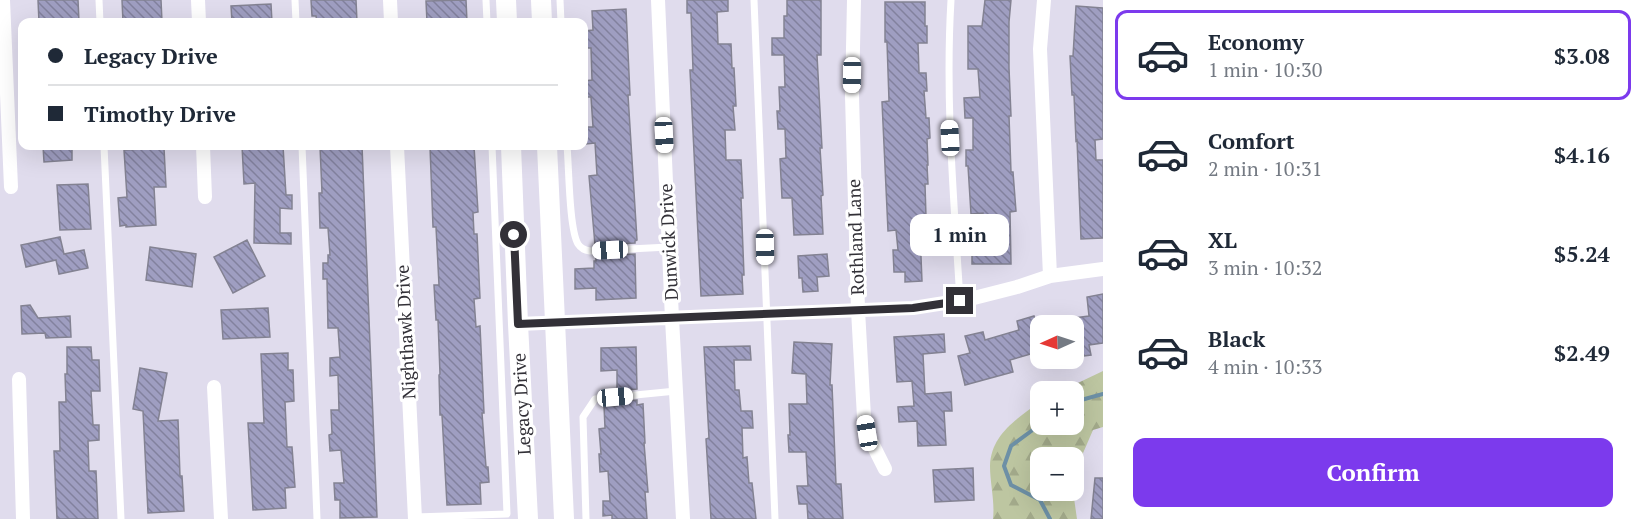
<!DOCTYPE html>
<meta charset="utf-8">
<style>
:root{--surface:#fff;--page:#f2f2f3;--text:#1f2937;--muted:#747a83;--line:#e0e1e3;--accent:#7c3aed}
body{margin:0;font-family:"PT Serif",serif;background:var(--page);color:var(--text);height:100vh;display:flex;flex-direction:column;font-size:22px;white-space:nowrap}
*{box-sizing:border-box;margin:0}
p{font-size:20px;color:var(--muted)}
.icon{flex:none;width:33px;height:33px;fill:none;stroke:currentColor;stroke-width:2;stroke-linecap:round;stroke-linejoin:round}
.map{position:relative;flex:1;overflow:hidden}
.side{display:flex;flex-direction:column;background:var(--surface);width:540px}
.side>*{flex:none}
.guide{position:absolute;left:18px;top:18px;width:570px;height:132px;border-radius:12px;box-shadow:0 6px 24px #0002;display:grid;align-content:center;height:132px;padding:0 30px;background:var(--surface)}
.needle{width:39px;rotate:267deg}
.controls{position:absolute;left:1030px;top:315px;display:grid;gap:12px}
.controls a{display:grid;place-items:center;width:54px;height:54px;border-radius:12px;background:var(--surface);box-shadow:0 6px 24px #0002;font-size:30px}
.end{position:absolute;width:27px;height:27px;margin:-14px;border:8px solid #323037;background:#fff;box-shadow:0 0 0 3px #fff}
.from{border-radius:50%}
.bubble{position:absolute;height:42px;border-radius:12px;background:var(--surface);box-shadow:0 6px 24px #0002;font-size:20px;font-weight:700;line-height:42px;text-align:center}
.car{position:absolute;width:18px;height:36px;margin:-18px -9px;border-radius:8px;box-shadow:0 0 4px 2px #0007;background:linear-gradient(#fff 24%,#345 0 40%,#fff 0 76%,#345 0 86%,#fff 0)}
.guide b{display:flex;align-items:center;gap:21px;height:57px;font-size:22px}
.guide b+b{border-top:2px solid var(--line)}
.guide i{width:15px;height:15px;background:var(--text)}
ul{padding:10px 0 0;list-style:none}
li{display:flex;align-items:center;gap:18px;height:90px;margin:0 12px 9px;padding:0 18px;border:3px solid transparent;border-radius:12px}
li div{flex:1}
li b{display:block;font-size:22px}
li em{font-style:normal;font-weight:700}
li.on{border-color:var(--accent)}
li>.icon{width:54px;height:54px;stroke-width:1.5}
.cta{display:flex;gap:12px;margin-top:auto;padding:12px 30px}
.cta a{flex:1;height:69px;border-radius:12px;background:var(--accent);color:#fff;font-size:24px;font-weight:700;line-height:69px;text-align:center}
main{display:flex;flex:1;min-height:0}
.map>svg:first-child{display:block}
</style>
<main>
<div class="map">
<svg width="1103" height="519" viewBox="0 0 1103 519">
<defs>
<pattern id="forest-firs" width="22" height="20" patternUnits="userSpaceOnUse" patternTransform="scale(1.5)"><rect width="22" height="20" fill="#bdc6a1"/><path d="M5 1l3.5 6h-7zM16 11l3.5 6h-7z" fill="#a3aa8b"/></pattern>
<pattern id="building-back-hatch" width="6" height="6" patternUnits="userSpaceOnUse" patternTransform="scale(1.5)"><rect width="6" height="6" fill="#9f9ec1"/><path d="M-1 5l2 2M0 0l6 6M5-1l2 2" fill="none" stroke="#82819e"/></pattern>
</defs>
<rect width="100%" height="100%" fill="#e0dced"/>
<path fill="url(#forest-firs)" d="M1103 371V427L1093 430 1074 474V458H1041V490L1073 491 1077 519H993C995 501 990 484 990 466 991 434 1017 419 1041 401V424H1074V392L1061 391Z"/>
<g fill="none" stroke-linecap="round" stroke-linejoin="round">
<path stroke="#6d90a6" stroke-width="4" d="M1074 402 1103 394
M1050 519 1040 500 1011 485 1004 466 1011 446 1034 429 1061 424"/>
</g>
<path fill="url(#building-back-hatch)" stroke="#838292" stroke-width="1.5" d="M38 0H78L79 22H39Z
M122 0H161L162 22H123Z
M311 0H356L357 22H317L316 16H312Z
M466 0 467 22H427L426 1Z
M687 0H728V11L717 12 718 44H731L732 68H734L736 106H733L735 130H725L726 160H741L743 198H741L744 275H742L743 294 701 296 690 70H693L691 13H687Z
M787 0H821V55H817L822 148H820L823 195 821 196 823 234 794 235 792 198H782L780 159 786 158 785 129H778L777 111H780L779 87H785L784 55H772V38H784V16H787Z
M985 0H1011L1009 22V68L1011 116H1009L1011 172H1013L1016 211 1010 212 1011 264H972V248H983V213L971 214 968 166H966V150H973V118H965L964 98 980 97 978 69H968V26H982Z
M885 2H925V26H927V43H918L919 73H926L927 91H924L926 118H929L930 138 927 139 928 165H927L928 184H925L926 217 934 216 935 232 920 233 922 281 905 282V272H894L893 250H898L896 230 888 231 882 102 889 101 887 42H885Z
M271 4 272 22H232L231 6Z
M1076 6 1103 8V139L1095 140 1096 160H1103V238L1081 239 1077 140 1076 141 1074 95H1072L1070 56H1073Z
M626 9 630 95H628L637 240 635 241V243L595 245 589 176 597 175 595 143 586 144 585 127H593L591 97H584V81L592 80 591 48H586L585 31 593 30 592 11Z
M43 146H72V160L44 162Z
M242 146H283L286 195H292V209L280 208V233H291V244L254 243 255 183 244 184Z
M320 146H362L377 517 340 518V500H335L334 483H344L341 450 330 451 329 435 332 434 331 410H339L338 375 330 376V358L340 357 338 328H328L327 279H323V263H328V255H330L328 228H320L319 193H322Z
M430 146H474L478 212 473 213 474 234H477L480 298 474 299 476 327 480 326 484 413H482L486 467H488L489 482 480 483 481 504 447 505 442 415H440L439 375 440 374 438 320H436L434 285H439L436 227H433Z
M164 148 166 187H154L156 225 126 227V225L120 226 118 198 127 197 124 150Z
M88 184 91 229 60 230 57 185Z
M60 237 64 254 84 250 88 268 59 274 56 260 26 267 21 245Z
M247 240 265 276 233 293 214 257Z
M150 247 196 254 192 287 146 280Z
M635 254 636 298 596 300V288L575 289V269L594 268V261H596V256Z
M827 254 829 276 817 277 818 291 803 292 802 278H799L798 256Z
M1103 294V343L1089 345 1091 355 1076 357 1074 344V318L1089 316 1087 297Z
M30 305 38 318 70 316 71 337 46 338 45 333 22 334 21 306Z
M268 308 270 337 223 339 221 310Z
M1034 316 1037 325 1041 324V351L1010 360 1013 372 965 385 958 356 970 353 965 336 983 332 985 340 1019 330 1017 321Z
M944 334 945 352 923 354 925 394 951 392 952 411H944L946 445 918 446 917 421 899 422 898 407 914 406 912 381 897 382 894 337Z
M794 342 832 344 830 385H832L836 484H841L843 519H808L807 504H799L797 486H808L806 452H789L788 435H790L789 404H807L806 374 792 373Z
M750 346 751 360H734L735 390H739L741 411H752L753 428H742L743 458 747 457 749 483H752L756 519H711L706 439 709 438 704 347Z
M67 347H91L92 360H99L100 391H91L93 425H99V440L88 441 89 471H96L98 519H57L54 451H60L59 402H66L65 374H67Z
M636 347 637 389 617 391V370L601 371V348Z
M288 353V370H293L294 401 285 402 287 447H292L295 487 285 488 286 508 253 510 248 423H264L261 354Z
M140 368 167 373 158 421 178 420 180 476H182L184 511 148 513 143 411 133 409Z
M637 400V405L643 404 645 443H644L648 492H645L647 519H612V515L603 516V501H610L608 471 600 472 599 454H601L599 429 605 428 604 406H617V402Z
M973 468 974 500 935 502 933 470Z
M1095 478H1103V519H1091Z"/>
<g fill="none" stroke-linecap="round" stroke-linejoin="round">
<path stroke="#fff" stroke-width="7" d="M99 0 100 22
M295 0 296 22
M486 0 487 22
M560 0 561 22
M754 0 775 519
M951 0C945 100 954 200 960 301
M104 146 121 519
M302 146 317 519
M567 146C569 166 569 229 578 244 581 249 585 250 590 251L669 247
M415 517 507 514 492 146
M586 519 583 417 595 399 676 391"/>
<path stroke="#fff" stroke-width="14" d="M3 0 11 187
M198 0 199 22
M390 0 391 22
M658 0 672 319 683 519
M854 0 852 96 858 310 864 417 867 433 885 469
M1044 0 1040 49 1050 276
M203 146 205 197
M397 146 415 519
M518 324 913 308 970 299 1017 287 1050 276 1103 269
M19 379 23 519
M214 387 221 519"/>
<path stroke="#fff" stroke-width="20" d="M506 0 507 22
M541 0 542 22
M511 146 518 324 528 519
M547 146 564 519"/>
</g>
<g fill="none" stroke-linecap="round" stroke-linejoin="round">
<path stroke="#323037" stroke-width="8" d="M514 235 518 324 913 308 960 301"/>
</g>
<g text-anchor="middle" stroke-width="6" stroke-linejoin="round" paint-order="stroke">
<g font-size="18" fill="#323037" stroke="#fff">
<text transform="translate(856 237) rotate(-92)" y="6">Rothland Lane</text>
<text transform="translate(669 242) rotate(-93)" y="6">Dunwick Drive</text>
<text transform="translate(406 332) rotate(-93)" y="6">Nighthawk Drive</text>
<text transform="translate(522 404) rotate(-93)" y="6">Legacy Drive</text>
</g>
</g>
</svg>
<div class="controls">
<a><svg class="needle" viewBox="-14 -14 28 28"><path d="M0-13l5 13h-10z" fill="#e53935"/><path d="M0 13l5-13h-10z" fill="#747a83"/></svg></a>
<a>+</a>
<a>−</a>
</div>
<i class="end from" style="left:514px;top:235px"></i>
<i class="end" style="left:960px;top:301px"></i>
<div class="bubble" style="left:910px;top:214px;width:99px">1 min</div>
<i class="car" style="left:852px;top:75px;rotate:181deg"></i>
<i class="car" style="left:664px;top:135px;rotate:177deg"></i>
<i class="car" style="left:950px;top:138px;rotate:357deg"></i>
<i class="car" style="left:765px;top:247px;rotate:179deg"></i>
<i class="car" style="left:610px;top:250px;rotate:267deg"></i>
<i class="car" style="left:615px;top:397px;rotate:85deg"></i>
<i class="car" style="left:867px;top:433px;rotate:351deg"></i>
<div class="guide">
<b><i class="from"></i>Legacy Drive</b>
<b><i></i>Timothy Drive</b>
</div>
</div>
<section class="side">
<ul>
<li class="on"><svg class="icon" aria-label="car" viewBox="0 0 24 24"><path d="M5 17H2v-5l4-1 3-4h7l3 4 3 1v5h-3M9 17h6M6 11h13"/><circle cx="7" cy="17" r="2"/><circle cx="17" cy="17" r="2"/></svg><div><b>Economy</b><p>1 min · 10:30</p></div><em>$3.08</em></li>
<li><svg class="icon" aria-label="car" viewBox="0 0 24 24"><path d="M5 17H2v-5l4-1 3-4h7l3 4 3 1v5h-3M9 17h6M6 11h13"/><circle cx="7" cy="17" r="2"/><circle cx="17" cy="17" r="2"/></svg><div><b>Comfort</b><p>2 min · 10:31</p></div><em>$4.16</em></li>
<li><svg class="icon" aria-label="car" viewBox="0 0 24 24"><path d="M5 17H2v-5l4-1 3-4h7l3 4 3 1v5h-3M9 17h6M6 11h13"/><circle cx="7" cy="17" r="2"/><circle cx="17" cy="17" r="2"/></svg><div><b>XL</b><p>3 min · 10:32</p></div><em>$5.24</em></li>
<li><svg class="icon" aria-label="car" viewBox="0 0 24 24"><path d="M5 17H2v-5l4-1 3-4h7l3 4 3 1v5h-3M9 17h6M6 11h13"/><circle cx="7" cy="17" r="2"/><circle cx="17" cy="17" r="2"/></svg><div><b>Black</b><p>4 min · 10:33</p></div><em>$2.49</em></li>
</ul>
<div class="cta"><a>Confirm</a></div>
</section>
</main>
